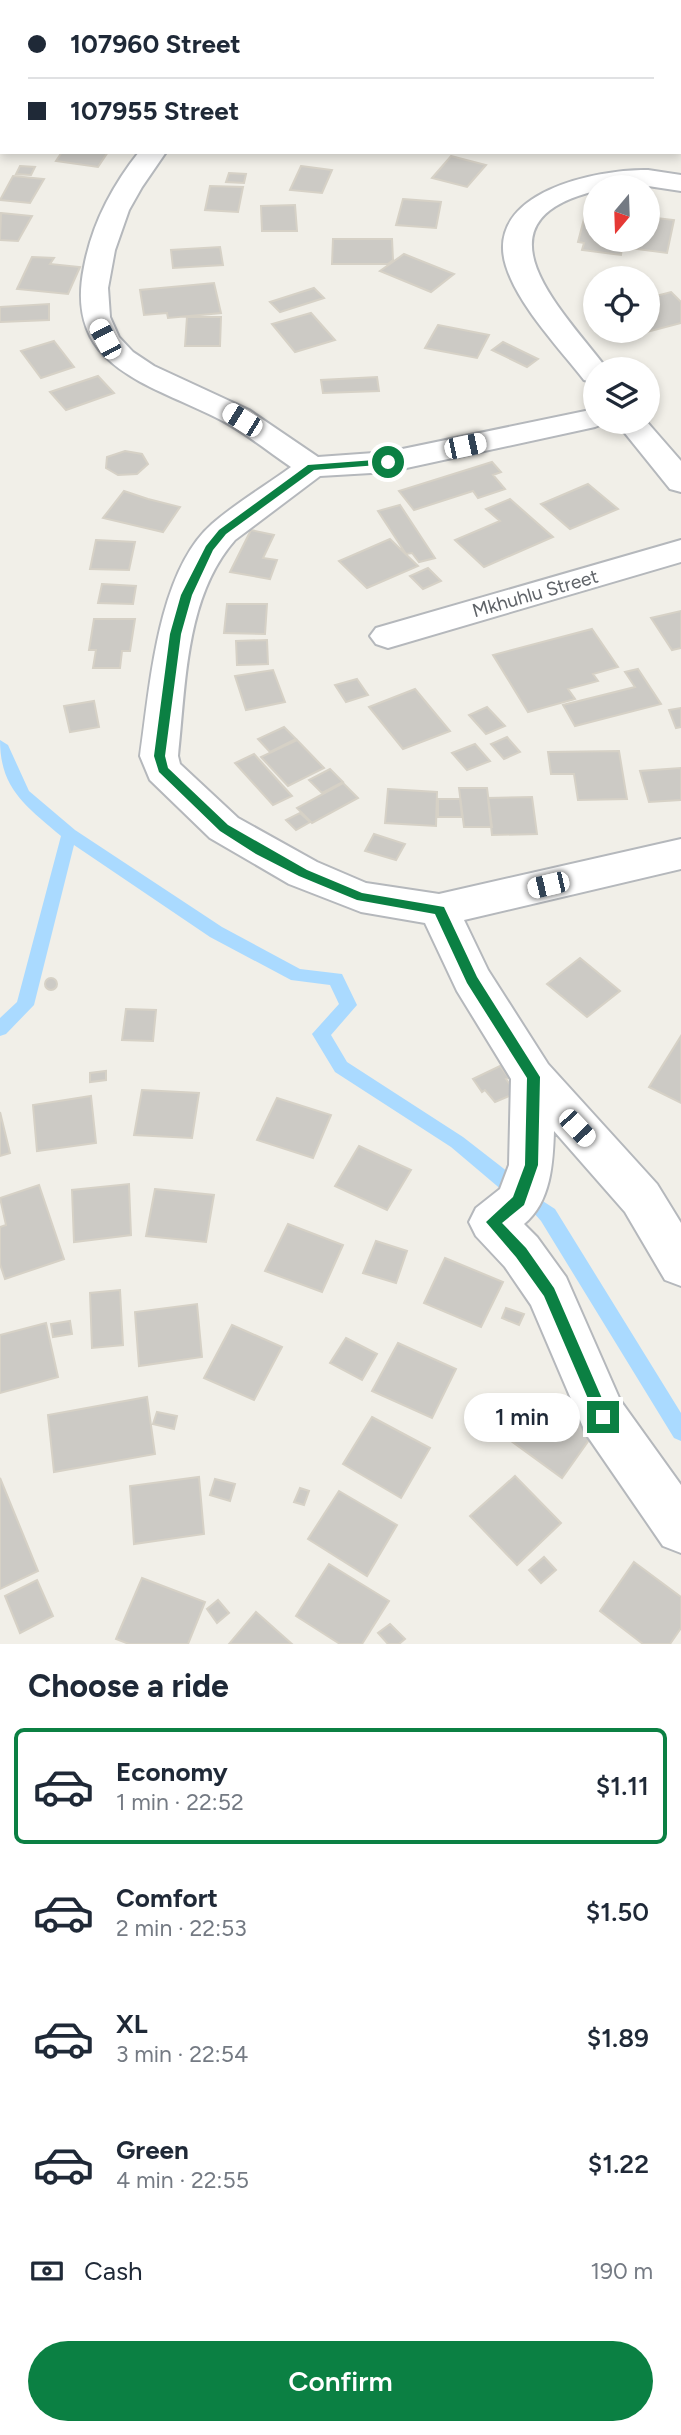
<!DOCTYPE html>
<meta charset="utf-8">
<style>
:root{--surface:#fff;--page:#f2f2f3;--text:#1f2937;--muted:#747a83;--line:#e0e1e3;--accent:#0b8043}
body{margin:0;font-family:Figtree,sans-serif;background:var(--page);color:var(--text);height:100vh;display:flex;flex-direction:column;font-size:26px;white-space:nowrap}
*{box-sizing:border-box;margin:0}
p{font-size:23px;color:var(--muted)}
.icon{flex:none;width:38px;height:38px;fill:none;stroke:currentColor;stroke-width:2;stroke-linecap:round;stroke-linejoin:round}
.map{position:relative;height:1644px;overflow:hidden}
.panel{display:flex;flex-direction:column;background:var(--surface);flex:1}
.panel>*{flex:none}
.top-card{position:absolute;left:0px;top:0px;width:682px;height:154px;box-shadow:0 4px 10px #0003;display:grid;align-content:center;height:154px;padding:0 28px;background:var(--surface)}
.needle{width:46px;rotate:199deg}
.tools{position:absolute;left:583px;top:175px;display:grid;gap:14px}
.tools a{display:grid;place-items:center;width:77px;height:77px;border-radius:50%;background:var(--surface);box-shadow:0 4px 10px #0003;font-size:35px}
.end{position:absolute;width:32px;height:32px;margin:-16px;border:9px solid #0b8043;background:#fff;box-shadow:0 0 0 4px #fff}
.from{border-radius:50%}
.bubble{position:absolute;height:49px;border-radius:24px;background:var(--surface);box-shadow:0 4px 10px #0003;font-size:23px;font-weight:600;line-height:49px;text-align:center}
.car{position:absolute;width:21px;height:42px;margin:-21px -10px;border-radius:9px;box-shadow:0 0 5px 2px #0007;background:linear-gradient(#fff 24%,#345 0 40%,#fff 0 76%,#345 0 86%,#fff 0)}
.top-card b{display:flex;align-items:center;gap:24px;height:66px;font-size:26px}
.top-card b+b{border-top:2px solid var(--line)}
.top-card i{width:18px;height:18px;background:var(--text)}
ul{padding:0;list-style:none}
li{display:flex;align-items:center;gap:21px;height:116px;margin:0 14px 10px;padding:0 14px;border:4px solid transparent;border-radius:10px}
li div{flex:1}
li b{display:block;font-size:26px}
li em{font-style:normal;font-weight:600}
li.active{border-color:var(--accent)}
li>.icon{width:63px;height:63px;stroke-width:1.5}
h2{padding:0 28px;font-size:32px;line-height:84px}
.pay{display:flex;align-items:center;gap:18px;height:77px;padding:0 28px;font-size:26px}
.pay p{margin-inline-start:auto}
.cta{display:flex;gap:14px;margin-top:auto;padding:14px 28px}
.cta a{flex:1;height:80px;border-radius:42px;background:var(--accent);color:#fff;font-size:28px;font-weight:600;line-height:80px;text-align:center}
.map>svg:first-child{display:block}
</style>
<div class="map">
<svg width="681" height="1644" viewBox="0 0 681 1644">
<rect width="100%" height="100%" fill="#f1efe8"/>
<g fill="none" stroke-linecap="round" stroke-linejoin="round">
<path fill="#aadaff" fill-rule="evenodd" d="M0 68H2V82H0Z
M0 121H2L0 130Z
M0 740 8 745 29 791 75 830 222 927 300 969 342 974 357 1005 331 1035 347 1062 463 1137 517 1179 519 1185 517 1191 510 1193 503 1191 451 1147 335 1072 312 1034 339 1004 330 985 291 980 210 937 74 845 34 1005 6 1034 0 1036V1018L17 1002 61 836C26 806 0 789 0 740Z
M535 1196 555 1209 681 1413V1441L674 1438 541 1221 526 1204 528 1198Z"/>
</g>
<path fill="#cccac5" stroke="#d6d1c6" stroke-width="2" d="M62 152H108L98 167 56 161Z
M451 156 486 165 467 187 432 178Z
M20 166 35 167 31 175 16 174Z
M301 166 332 170 322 193 290 190Z
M229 173 246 174 244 183 226 182Z
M13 176 44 179 30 203 0 200Z
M210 186 243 187 238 212 205 210Z
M403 199 441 202 436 228 396 225Z
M295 205 297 231H262L261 206Z
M1 213 32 216 18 241 0 240Z
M585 215 595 217V240H648L649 217 674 220 667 253 622 247 621 255 582 250 584 243 578 242Z
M333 239H392L393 260 388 264H332Z
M220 247 223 265 173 268 171 250Z
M404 254 454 274 431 292 380 271Z
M32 257 54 258 50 264 80 267 68 294 17 289Z
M214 283 221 313 168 318 167 313 144 315 140 290Z
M314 288 324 298 280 312 270 302Z
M671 292 681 302V323L632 336 627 331H648V298Z
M49 304V320L0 322V307Z
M311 313 335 340 295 352 272 324Z
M187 317H221L220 346H185Z
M438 325 489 335 477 358 425 348Z
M54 341 74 367 41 378 21 351Z
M503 342 538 359 527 367 492 350Z
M98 376 114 393 66 410 50 392Z
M377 377 379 391 323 393 321 380Z
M125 451 142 454 148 464 137 474 118 475 106 468 107 457Z
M492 462 501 472 493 475 505 489 478 498 473 491 414 510 399 491Z
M588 484 618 509 570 529 541 504Z
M124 491 148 499 180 507 163 532 103 518Z
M510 499 553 537 484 567 455 540 500 521 486 509Z
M400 505 435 558 419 562 412 553 406 554 378 511Z
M251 530 274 535 263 558 277 560 270 579 230 572Z
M390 539 418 566 367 588 339 561Z
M96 540 135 542 129 570 90 569Z
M428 568 441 581 423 589 410 576Z
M102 584 136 586 133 604 98 603Z
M227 604H267L265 634 224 633Z
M681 611V648L672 650 651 618Z
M94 619H135L130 651H122L120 668H93L96 650H89Z
M592 629 618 667 593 674 598 681 568 689 575 699 528 712 493 655Z
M267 640 268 664 237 665 236 641Z
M638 669 661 704 575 726 563 705 635 687 625 672Z
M273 670 285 702 246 710 235 676Z
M357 679 368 695 346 702 335 685Z
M415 689 450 731 403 749 369 707Z
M94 701 99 727 70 732 64 706Z
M487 707 505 726 486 734 469 715Z
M681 708V727L676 728 669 710Z
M284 727 296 739 270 752 258 739Z
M507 737 520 752 504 759 491 744Z
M297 740 324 768 288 786 261 757Z
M475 744 490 761 467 770 452 753Z
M619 751 627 799 578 800 574 774H551L548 752Z
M254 754 292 796 273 805 235 763Z
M681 768V800L649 802 640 771Z
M330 769 343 782 322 793 309 780Z
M343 783 358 798 312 823 297 808Z
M459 788H487L492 827H464Z
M388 789 437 792 436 826 385 823Z
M532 797 537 834 492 835 488 798Z
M438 799H460L462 817H438Z
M300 813 310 822 296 830 286 820Z
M374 834 405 844 396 860 365 851Z
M580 958 620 991 587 1017 547 984Z
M45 984a6 6 0 1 1 12 0a6 6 0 1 1-12 0Z
M126 1009 156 1010 153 1041 122 1040Z
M681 1036V1103L649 1087Z
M500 1066 509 1078 506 1079 516 1093 495 1102 485 1090 482 1092 473 1079Z
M106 1071V1080L90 1082V1073Z
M142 1090 199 1093 192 1138 134 1135Z
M91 1096 96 1143 37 1151 33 1105Z
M277 1098 331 1115 313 1158 257 1140Z
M0 1112 10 1153 0 1156Z
M359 1146 411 1170 387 1210 335 1186Z
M129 1184 131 1235 74 1242 72 1190Z
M39 1185 64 1259 5 1279 0 1264V1227L6 1225 0 1198Z
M155 1189 214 1195 206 1242 146 1236Z
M288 1224 343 1245 322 1292 265 1271Z
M376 1241 407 1251 396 1283 363 1273Z
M445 1258 503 1282 481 1327 424 1303Z
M120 1290 123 1345 92 1348 90 1293Z
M197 1304 202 1357 139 1366 135 1312Z
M506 1308 524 1314 519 1325 502 1318Z
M70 1321 72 1334 53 1337 51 1324Z
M46 1323 58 1377 0 1393V1335Z
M232 1325 282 1347 254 1400 204 1378Z
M346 1338 377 1354 362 1380 330 1363Z
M398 1343 456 1369 432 1418 372 1391Z
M539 1396 594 1433 562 1478 507 1438Z
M147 1397 155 1454 54 1472 48 1415Z
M157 1412 177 1416 174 1429 153 1424Z
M372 1417 430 1448 401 1498 343 1464Z
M515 1476 561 1523 517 1565 470 1516Z
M199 1477 204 1534 134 1544 130 1486Z
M0 1478 38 1571 0 1589Z
M215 1479 235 1484 230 1501 210 1495Z
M300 1488 309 1491 304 1505 294 1502Z
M339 1491 397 1525 367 1576 308 1539Z
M544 1557 556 1570 541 1583 529 1570Z
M634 1562 681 1597V1628L670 1644H643L600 1611Z
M329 1564 389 1601 362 1644H340L296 1616Z
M142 1578 205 1602 188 1644H129L116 1639Z
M37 1580 53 1616 20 1633 5 1596Z
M218 1600 229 1613 217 1623 207 1609Z
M256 1612 292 1644H229Z
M390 1624 405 1639 399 1644H388L378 1633Z"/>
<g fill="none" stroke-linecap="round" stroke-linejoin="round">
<defs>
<path id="minor" d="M286 0H310L285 2Z
M139 152H166L142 187 129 210 115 250 108 288 110 317 119 337 133 352 154 366 249 410 318 457 388 452 595 409V422H608L595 427 388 472 320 476 235 540C185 597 186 684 178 756L180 764 238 818 317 862 366 883 439 894 681 839V869L464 920 488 970 548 1064 657 1184 681 1223V1286L665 1280 625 1212 554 1131C553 1163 551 1202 524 1224L537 1237 566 1277 620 1400 681 1485V1553L663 1546 586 1434 531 1305 505 1267 476 1236 469 1222 476 1208 500 1189 509 1165 511 1079 457 991 425 923 361 912 289 884 210 838 150 780 140 756C150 688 157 572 212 524 236 503 265 486 291 467 266 450 242 430 215 417 144 382 64 365 84 267 92 224 112 186 139 152Z
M648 170 681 175V191L648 186 595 187V191C468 222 565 313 607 369H595V383L584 380C559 348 518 305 506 266 483 192 597 169 648 170Z
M616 422H647L681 461V492L670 489Z
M681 540V562L388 648 376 644 370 636 376 628Z"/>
</defs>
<use href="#minor" stroke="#b5b8bc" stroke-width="4"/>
<use href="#minor" fill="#fff" fill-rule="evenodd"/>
</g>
<path fill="#0b8043" d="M388 459 393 462 391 464 314 470 226 534 213 550 192 595 181 634 165 756 168 768 228 825 307 870 362 893 444 907 477 977 540 1077 538 1165 524 1205 502 1223 526 1248 554 1288 610 1417 603 1424 598 1422 544 1296 516 1257 486 1222 513 1197 525 1165 527 1078 467 983 435 914 357 900 299 876 256 854 220 831 159 772 154 756 170 634 181 595 206 546 219 530 308 465Z"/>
<g text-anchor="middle" stroke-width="7" stroke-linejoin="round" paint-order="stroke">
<g font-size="19" fill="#5f6368" stroke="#fff">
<text transform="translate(535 593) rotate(-16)" y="7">Mkhuhlu Street</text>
</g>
</g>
</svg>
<div class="tools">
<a><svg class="needle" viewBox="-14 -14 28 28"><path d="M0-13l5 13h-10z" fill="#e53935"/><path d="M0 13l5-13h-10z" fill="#747a83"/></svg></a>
<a><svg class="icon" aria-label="locate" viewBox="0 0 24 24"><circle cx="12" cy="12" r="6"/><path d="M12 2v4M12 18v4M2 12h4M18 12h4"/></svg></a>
<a><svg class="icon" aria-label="layers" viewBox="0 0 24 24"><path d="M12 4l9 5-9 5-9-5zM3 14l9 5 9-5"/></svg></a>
</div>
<i class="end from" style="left:388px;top:462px"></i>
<i class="end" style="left:603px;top:1417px"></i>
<div class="bubble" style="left:464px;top:1393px;width:116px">1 min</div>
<i class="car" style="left:105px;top:339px;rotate:332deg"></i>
<i class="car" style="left:242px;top:420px;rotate:302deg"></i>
<i class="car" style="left:465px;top:446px;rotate:78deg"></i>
<i class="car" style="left:548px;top:885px;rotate:257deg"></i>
<i class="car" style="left:577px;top:1128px;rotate:137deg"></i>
<div class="top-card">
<b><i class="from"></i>107960 Street</b>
<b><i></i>107955 Street</b>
</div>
</div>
<section class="panel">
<h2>Choose a ride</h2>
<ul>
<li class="active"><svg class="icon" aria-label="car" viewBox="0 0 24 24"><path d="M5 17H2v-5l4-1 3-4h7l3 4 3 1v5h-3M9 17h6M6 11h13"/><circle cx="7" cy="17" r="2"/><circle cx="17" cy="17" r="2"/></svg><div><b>Economy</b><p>1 min · 22:52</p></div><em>$1.11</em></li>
<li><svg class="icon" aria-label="car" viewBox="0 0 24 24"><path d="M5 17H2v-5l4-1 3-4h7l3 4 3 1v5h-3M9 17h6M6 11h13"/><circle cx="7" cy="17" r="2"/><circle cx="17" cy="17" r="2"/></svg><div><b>Comfort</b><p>2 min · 22:53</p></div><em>$1.50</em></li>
<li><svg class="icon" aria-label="car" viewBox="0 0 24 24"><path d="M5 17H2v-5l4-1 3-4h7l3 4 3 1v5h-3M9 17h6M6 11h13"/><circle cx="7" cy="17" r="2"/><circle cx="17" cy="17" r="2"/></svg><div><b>XL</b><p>3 min · 22:54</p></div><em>$1.89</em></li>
<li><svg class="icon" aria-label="car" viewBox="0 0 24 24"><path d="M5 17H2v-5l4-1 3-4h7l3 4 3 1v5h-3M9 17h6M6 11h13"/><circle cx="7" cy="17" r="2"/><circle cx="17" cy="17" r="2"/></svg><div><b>Green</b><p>4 min · 22:55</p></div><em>$1.22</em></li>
</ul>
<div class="pay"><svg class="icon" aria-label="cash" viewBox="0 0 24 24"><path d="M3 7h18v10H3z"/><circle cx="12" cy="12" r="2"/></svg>Cash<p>190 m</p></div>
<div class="cta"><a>Confirm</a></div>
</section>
